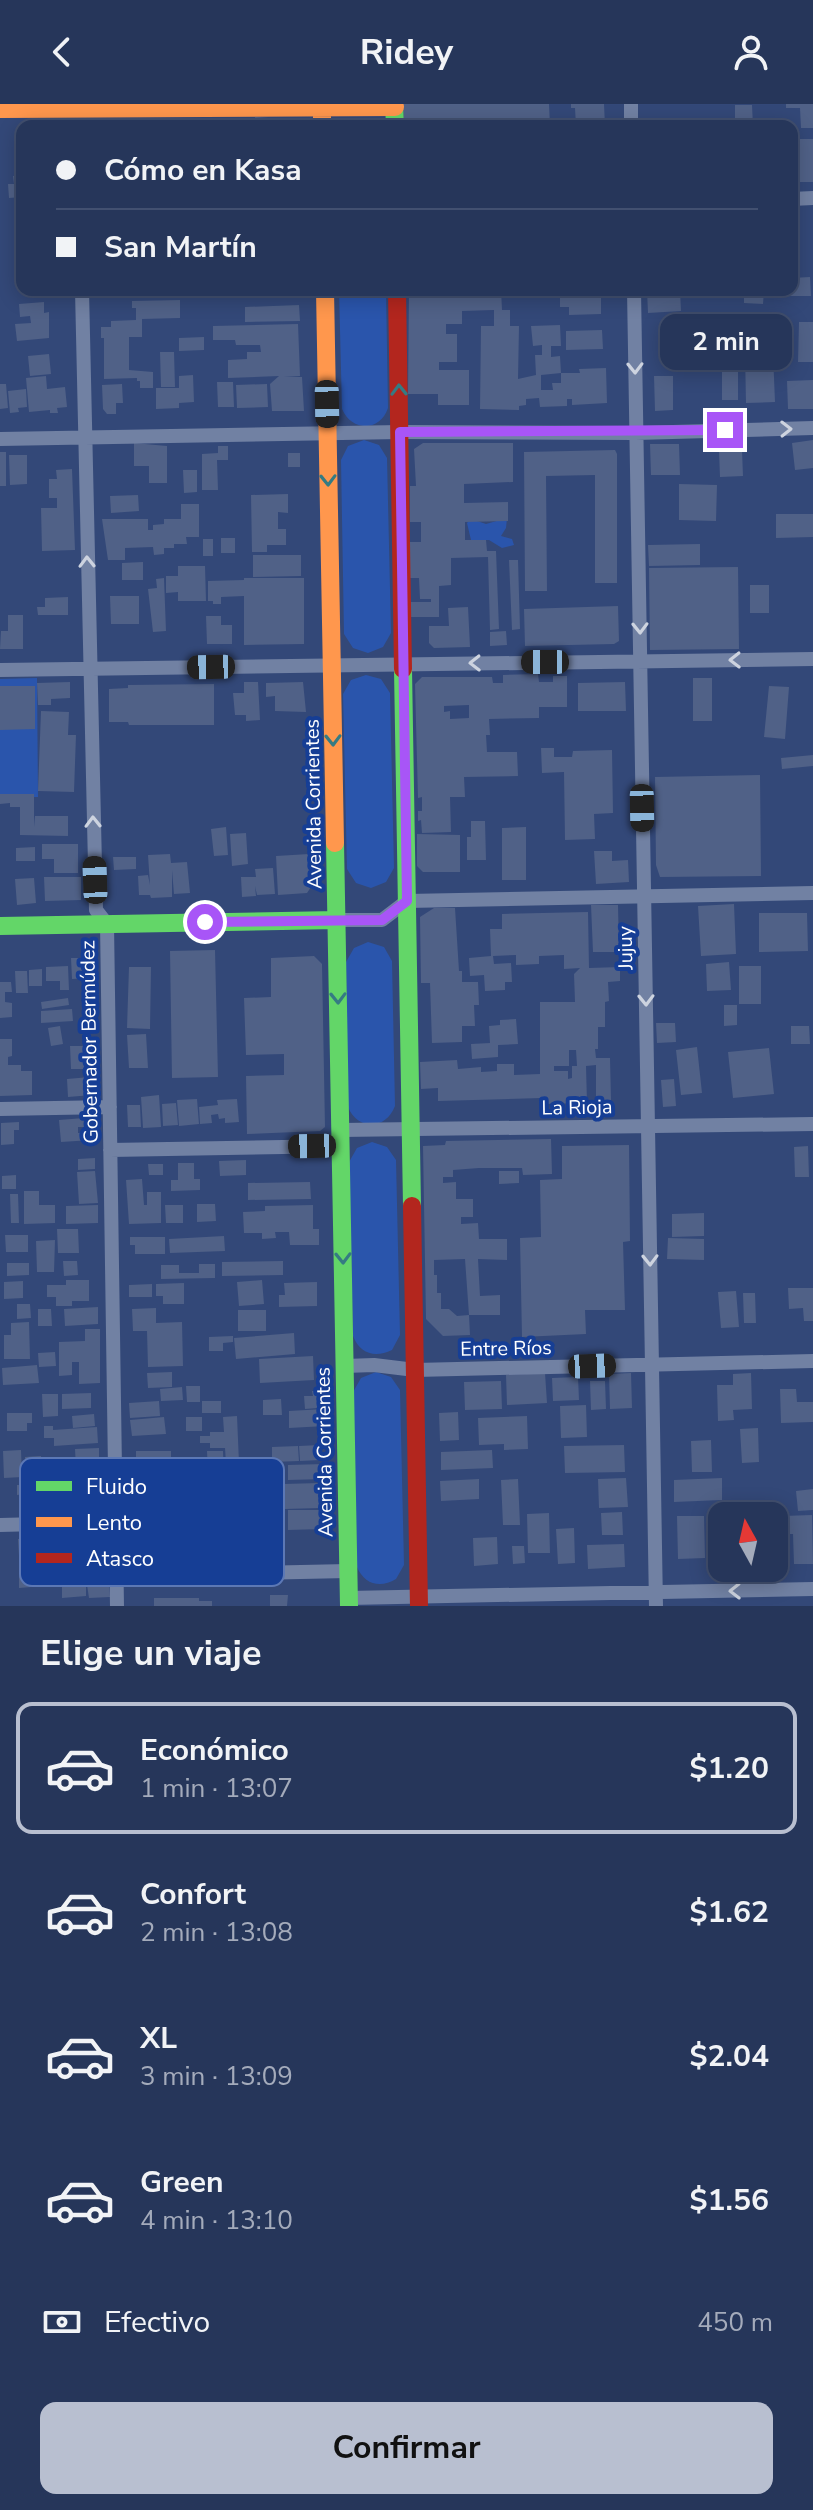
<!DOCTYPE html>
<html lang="es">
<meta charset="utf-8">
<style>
:root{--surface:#26365a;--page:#324163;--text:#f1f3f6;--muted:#a4abbb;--line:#425070;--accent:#b8bfd0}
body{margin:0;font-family:"Nunito Sans",sans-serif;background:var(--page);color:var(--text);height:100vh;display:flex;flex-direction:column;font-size:30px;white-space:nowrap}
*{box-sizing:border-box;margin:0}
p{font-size:26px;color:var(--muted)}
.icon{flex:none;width:44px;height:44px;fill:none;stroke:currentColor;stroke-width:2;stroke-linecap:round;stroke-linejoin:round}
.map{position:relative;height:1502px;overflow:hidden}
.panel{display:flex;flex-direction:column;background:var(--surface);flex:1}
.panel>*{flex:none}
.banner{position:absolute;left:16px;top:16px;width:782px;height:176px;border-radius:16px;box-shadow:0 4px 20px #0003,0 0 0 2px var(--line);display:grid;align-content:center;height:176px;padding:0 40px;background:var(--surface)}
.needle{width:52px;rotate:352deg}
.buttons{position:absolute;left:708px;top:1398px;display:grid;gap:16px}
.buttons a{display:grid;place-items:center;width:80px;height:80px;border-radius:16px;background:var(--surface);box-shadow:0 4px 20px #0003,0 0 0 2px var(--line);font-size:40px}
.end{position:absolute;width:36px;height:36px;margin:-18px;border:10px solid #a855f7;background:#fff;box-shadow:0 0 0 4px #fff}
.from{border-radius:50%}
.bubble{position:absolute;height:56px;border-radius:16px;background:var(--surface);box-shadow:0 4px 20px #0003,0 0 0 2px var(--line);font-size:26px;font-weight:700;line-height:56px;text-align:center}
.car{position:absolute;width:24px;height:48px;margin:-24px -12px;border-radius:10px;box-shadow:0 0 6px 2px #0007;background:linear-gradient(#222 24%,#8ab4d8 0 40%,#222 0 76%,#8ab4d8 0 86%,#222 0)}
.banner b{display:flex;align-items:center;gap:28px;height:76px;font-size:30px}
.banner b+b{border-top:2px solid var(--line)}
.banner i{width:20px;height:20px;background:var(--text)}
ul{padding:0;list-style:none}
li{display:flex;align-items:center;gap:24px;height:132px;margin:0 16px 12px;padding:0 24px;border:4px solid transparent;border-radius:16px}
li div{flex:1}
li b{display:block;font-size:30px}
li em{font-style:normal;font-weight:700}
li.current{border-color:var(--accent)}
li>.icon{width:72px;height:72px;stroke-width:1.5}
h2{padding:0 40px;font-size:36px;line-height:96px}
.pay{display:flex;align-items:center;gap:20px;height:88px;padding:0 40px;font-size:30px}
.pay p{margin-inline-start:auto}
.primary-button{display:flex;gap:16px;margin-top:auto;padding:16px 40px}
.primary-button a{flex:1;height:92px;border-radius:16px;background:var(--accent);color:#111;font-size:32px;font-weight:700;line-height:92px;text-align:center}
header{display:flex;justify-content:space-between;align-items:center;height:104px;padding:0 40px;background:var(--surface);font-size:36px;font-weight:700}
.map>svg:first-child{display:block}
</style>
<header><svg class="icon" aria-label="back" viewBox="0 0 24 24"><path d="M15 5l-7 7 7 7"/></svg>Ridey<svg class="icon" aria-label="person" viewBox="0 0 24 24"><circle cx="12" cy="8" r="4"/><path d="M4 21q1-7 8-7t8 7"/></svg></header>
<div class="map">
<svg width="813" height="1502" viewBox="0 0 813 1502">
<rect width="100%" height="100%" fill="#334878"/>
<path fill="#2a55ac" d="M339 186H386L388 304C380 328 352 328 342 305Z
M364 336 379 341 387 354 391 529 383 543 368 549 353 544 344 530 341 356 348 342Z
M507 414 506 424 501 432 512 435 514 441 502 444 489 436H471L467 419 471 415 486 420Z
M366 571 381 575 390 589 394 764 386 778 371 784 356 779 347 765 343 590 351 576Z
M37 574 38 693H0V575Z
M368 838 384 843 392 857 395 1002C386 1026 358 1027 348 1003L346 858 354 844Z
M372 1038 387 1043 396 1056 400 1231 392 1246C375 1254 360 1250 353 1232L349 1058 357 1044Z
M376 1268 391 1273 400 1286 404 1461 396 1475C380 1485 364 1480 357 1463L353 1288 361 1274Z"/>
<path fill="#506187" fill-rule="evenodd" d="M403 0H549L550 22H404Z
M571 0H604L605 22H576L575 4H571Z
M786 0H813V24H801L800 4H786Z
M735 1H752L753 22H735Z
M255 13 282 15 288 22H256Z
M139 15V22H96L103 16Z
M793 35H813V78H794Z
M22 71V93L9 94 8 80H14L13 72Z
M810 173 811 192H776V186H792V174Z
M409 186H501L502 206H510V222H519L518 275 536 271 535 251H542V241L533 242 531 222 560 221 561 242H551V253L560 252 561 269 541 271V286H553L552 279H561V269H580L579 265 606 264 607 299 572 301V295H567V302L540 303 539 294 526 295V301L519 302V306L480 305 481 222H494V206L462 207V220H446V230H457V258H439V266H469V301H438V290H408Z
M565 186H601V210L569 211V203H560V189H565Z
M647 186H680L681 207 648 209Z
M744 186H764L763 200 744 199Z
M180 196V214L142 215V233H129V266L153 268V284H140V277H137V274L104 275V234H101V223H111V217L136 216V204H132V197Z
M44 198V209L49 208V234L17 237 15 220 31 219 30 212 20 213 19 200Z
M299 201 300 217 245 218V203Z
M799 218H813V258H798Z
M298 220 300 272 284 273H302L304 307H272L270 280 279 272 228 274V256L247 255V248H261L260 241H236L235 236H213V222Z
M602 226 603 245 566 246V227Z
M204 233V246L179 247V234Z
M160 248H174L175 283H161Z
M773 249 775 298 746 299 745 250Z
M49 250 51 270 30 272 28 252Z
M722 263H738V296H722Z
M193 271 194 298 179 299V304L156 305V284H179V272Z
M46 272 47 285 65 283 67 303 57 304 58 309H50V306L29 308 26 274Z
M654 272H673V306L655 307Z
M813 276V305H788L787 277Z
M217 278H233L234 303H218Z
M0 280H6L8 304 0 305Z
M122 280 123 299H116V310H107L103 305 102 281Z
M267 280 268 303 237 304 236 281Z
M26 285 27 303 18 304 19 308 10 309 8 287Z
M813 336V364L795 366 792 339Z
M134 339 167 342V379H149V362H134Z
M423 339H513V378L464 380V399L508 398V417L465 418V436H486L487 447H496L499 525 490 526 488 453 451 454V481L439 482V513H410V498H431V495H420L419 474H410L409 438H421V418H410V382H416L414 345Z
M650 340H679L680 371H651Z
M218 342H228V356H217L218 386H202V350L218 349Z
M615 346 617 350V479H595V371L546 372 547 487H525L524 348Z
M742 346 743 372 720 373 719 347Z
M0 348H6V382H0Z
M288 349H300V363H288Z
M9 351H27V380L10 381Z
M72 365 75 446 42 447 41 404H57V394H49V375H57L56 366Z
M183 366H197V388L184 389Z
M679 380 717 381 716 417 679 416Z
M288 390V409L278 408V425H286V441H267V448H252L251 391Z
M138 391 139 407 111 409 110 392Z
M181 400H199V433H186L187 440H174V444H164V450L154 451 153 443 125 444V456H108L102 415H148V426H153V421L164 420V415H181Z
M776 410H813V433L776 434Z
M221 434H235V449H221Z
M203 435H213V452H203Z
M700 440V461L649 462 648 441Z
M253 451H301V472L253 473Z
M509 456H518L520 525 512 526Z
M143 458V476H122V459Z
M178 462H205L206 497H178V488L166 489V472H178Z
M738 463 739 545 650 546 649 464Z
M164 474 166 527 153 528 148 485 157 484 156 475Z
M244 474H304V540L244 541V492L221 493V500H213V497H208V477L244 476Z
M750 481H769V509H750Z
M110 492H139V520H111Z
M68 493V511H38L37 503H45V494Z
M618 502 619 537 614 540 525 542 524 505Z
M468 503 470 543 434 544 429 539V522H449L448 504Z
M8 511H23V545H0L1 527H8Z
M206 512H221V521H232V540H207Z
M506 527 507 541 490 542V528Z
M538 570 539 578H553V572H567V603H539V614L489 615 490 631H486L487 648H517L518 672 464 673 465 693H450L451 728 422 729 421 716 418 717V707H422V693L418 694 415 580 422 573H492L493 579H503V571ZM469 601V614L450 615V607L444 608V602Z
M693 574H712V617H693Z
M70 578V594L51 595V601H38L37 579Z
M244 578H258L260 616 246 617V611H235L233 589H244Z
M303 578 306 608 275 607V592L266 593V579Z
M625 578 626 607H578V579Z
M214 580V621H129L128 618H109V585L128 584V581Z
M0 582H35V625L0 626Z
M769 582 789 583 785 635 764 633Z
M41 607 69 608 68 631H76L74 688 38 687Z
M541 644H554V653H572L573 647 612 646 613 709 594 710 595 735 565 736 564 668 542 669Z
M813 651V662L782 665 781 654Z
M760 671 761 772 660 773 656 761 655 673Z
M0 690H34V723L35 712H68V732L20 731V703H10V699L0 700Z
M471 717H485L486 756H467V733H471Z
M226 723 228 751 214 752 211 725Z
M526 723V776H502V724Z
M246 729 248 760 232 762 230 730Z
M417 730 460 731V768H423L417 762Z
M42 740H78V769H54V755H42Z
M35 743V757H16V744Z
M594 747H612V757L628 756 629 778 596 780Z
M170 750 171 759 187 758 190 789 174 790 172 766V793L151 794 150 791H139L138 772 148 771 150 781 148 751Z
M309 750 311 783 307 789 278 791 276 752Z
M113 753H136V765L114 766Z
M273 764 275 790 257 791 255 782 256 792 242 793 241 773H256L255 765Z
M44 773H81V796L45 797Z
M34 774 36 799 17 801 15 775Z
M734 800 736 850 701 852 698 802Z
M591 801H618L619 848H593Z
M434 804H455L459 867H462V878H478L479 901H474L475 922H462V938L432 939 430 879H421L420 813Z
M588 808 589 864 620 863V877L608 878 609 897 605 898V923H598V945H595L596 954H610L611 996H596V961L586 962 587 999 541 1000V994L438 997V984L421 985 420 958 457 956 458 965 481 963V968L497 967V960H514V971L540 970V898H575L574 870 580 864 564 865V851L539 852V860L516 861V851L493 852 494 860 511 859 512 878H505V886L485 887 484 871 470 872 469 854 491 852 490 825H502V810ZM569 946H576L577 962H572V974L568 975V967H554V962H569Z
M759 809H807L808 847 759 848Z
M215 846 218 973 172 974 170 847Z
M314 852 322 860 325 1023 320 1027 247 1030 246 972 284 971V950L246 951 244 894 271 893V854Z
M71 854H88V874L72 875Z
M729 858 731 886 707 887 706 860Z
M68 862 69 886H60V877H46V863Z
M739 862H761V900H739Z
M129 863H151L150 925 127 924Z
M42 865V882H29V866Z
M15 867H27L28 889H16Z
M0 878H11L12 888H5V898L12 899V913L0 914Z
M68 894 69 901 42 905 41 898Z
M724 901H737V921L724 922Z
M72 905 73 917 41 919V907Z
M516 915 518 940 498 941V953L472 955 471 940 490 939 489 922 500 921V916Z
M656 919H675L676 938 657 939Z
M60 922 63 940 51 942 48 924Z
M791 922H809L810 940H791Z
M146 930 148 964H129L127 931Z
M0 935H12V952L8 953V961H21V967H32V991L0 992Z
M70 942H92L93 965H71Z
M697 943 702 989 681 991 676 946Z
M769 944 774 990 733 994 728 948Z
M90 973 92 991 68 993 67 975Z
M674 975 676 1002 663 1003 661 976Z
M159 991 161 1023 143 1024 141 993Z
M197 995 199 1020 179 1022 177 996Z
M237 995 239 1018 225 1019V1014L219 1015 218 1010 211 1011 212 1019 200 1020 199 1003 218 1001 217 996Z
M176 999 178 1021 163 1022 162 1000Z
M127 1001H140L141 1023H128Z
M84 1014V1023H78V1029L91 1028 92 1036 61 1038 59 1016Z
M19 1018V1026H14V1040L1 1041V1019Z
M551 1035 552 1070 523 1071 522 1064H479L453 1066V1073H443V1079L456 1078V1095H473V1113H461V1120L478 1119 479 1135H507V1156L478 1155 480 1192 500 1191V1211H469L465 1155 434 1156V1171H437V1189H441V1205H449L457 1212 469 1211 470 1231 443 1232 426 1215 423 1042 445 1041 446 1037Z
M629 1041 630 1137 623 1138 625 1206H585L586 1230 522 1233 520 1134 541 1133 540 1076 562 1075V1042Z
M808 1042 809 1073H795L794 1043Z
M95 1054V1065L78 1066V1055Z
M246 1056V1071L220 1072 219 1057Z
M178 1059H194V1075H200V1086L171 1087V1076H178Z
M148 1060H163V1071H149Z
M95 1067 98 1099 79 1100 77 1068Z
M499 1067H519V1079L499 1080Z
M16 1071V1085H2V1072Z
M142 1075 144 1101H147V1088H161V1119L129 1120 126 1076Z
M310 1078 311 1095 248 1096V1079Z
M24 1087H39V1101H55V1119L24 1120Z
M10 1090H18L19 1119H11Z
M197 1100H215L216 1117 197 1118Z
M98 1101V1119L66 1120V1102Z
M165 1101H183V1119H166Z
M313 1101V1125H319V1141H290L289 1128H275L276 1134 262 1135V1129H244L243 1108 265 1107V1102Z
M704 1109V1132L672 1133V1110Z
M57 1125H78L79 1149H58Z
M5 1131H28V1148H6Z
M224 1132 225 1147 170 1149 169 1135Z
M130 1133H165V1150H135V1141H130Z
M668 1134 704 1135V1156L667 1155Z
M55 1136 54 1168H37L36 1137Z
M63 1157H77L78 1171 64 1172Z
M283 1157V1171L222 1172V1158Z
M7 1159H29V1171L7 1172Z
M199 1160H215V1174L161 1175V1161H179V1169H199Z
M66 1176H89V1197H72V1202H56V1193H47V1181H66Z
M262 1176 264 1200 239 1202 237 1178Z
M23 1177V1194L4 1195V1178Z
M317 1178V1202L279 1203V1191H285L284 1179Z
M184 1179V1200H163V1192H156V1180Z
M152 1180V1193H129V1181Z
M788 1184H813V1217H804L803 1204 789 1205Z
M736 1187 739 1223 721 1224 718 1188Z
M743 1189H755L756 1219H744Z
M17 1200H30L31 1214 17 1215Z
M98 1203V1220L65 1222 64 1205Z
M156 1204V1219L182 1218 183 1262 148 1263 147 1227H133L132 1205Z
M38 1205H51L52 1222H38Z
M238 1206H266V1227H238Z
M29 1218 30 1255H4V1231H11V1219Z
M85 1225H100V1279L79 1280V1258H72V1271L59 1272V1238L85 1237Z
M294 1229 295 1250 236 1255 234 1234Z
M233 1232V1238L223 1239V1247H209V1233Z
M55 1248 56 1262 39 1263 38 1249Z
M313 1252 314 1276 260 1279 259 1255Z
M37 1261 39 1279 3 1281 2 1264Z
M172 1268V1283L148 1284 147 1269Z
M545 1269 547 1299 507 1301 506 1271Z
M631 1269 632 1304 610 1305 609 1270Z
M751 1269 752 1305 733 1306 734 1316 718 1317 717 1281H733V1270Z
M578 1273 579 1296 553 1297 552 1274Z
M501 1277 502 1305 465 1306 464 1278Z
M590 1277H605L606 1305 591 1306Z
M186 1282H200V1298H187Z
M182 1283 183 1296 161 1297 160 1285Z
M780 1285H796L797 1298H813V1318L781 1319Z
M312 1287H317L318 1304 305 1305 304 1292H313Z
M91 1289V1304L62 1305V1290Z
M42 1290H58V1312L43 1313Z
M281 1295 282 1311H263V1296Z
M159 1297 160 1312 130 1314 129 1299Z
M202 1297H221V1309H202Z
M586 1301 587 1333 561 1334 560 1302Z
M324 1305 325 1322 289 1324V1307Z
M458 1308 459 1336 440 1337 439 1309Z
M7 1309H32V1319H27V1327H7Z
M94 1310 95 1322 73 1324 72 1312Z
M237 1312 239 1359H226L225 1344H210V1339H200V1332H210V1328H224L223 1313Z
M527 1312 528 1345 504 1346V1340L479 1341 478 1314Z
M164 1313 166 1330 132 1332 130 1316Z
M186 1313H202V1327H186Z
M44 1322H53V1326L97 1323 98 1339 54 1342V1334H44Z
M758 1324 759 1358 742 1359 740 1325Z
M711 1336 712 1368H692L691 1337Z
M320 1341V1356L300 1357 299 1342Z
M624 1341 625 1368 565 1369 564 1342Z
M298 1342 299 1357 272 1358V1343Z
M99 1344V1363H76L75 1345Z
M21 1346 22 1373 4 1374 3 1347Z
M492 1346 493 1364 441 1366V1348Z
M136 1347H171V1371H159V1360H136Z
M207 1347H223L224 1371H208Z
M41 1352 42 1368 26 1369 25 1353Z
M324 1360V1375L288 1376V1361Z
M626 1374 628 1403 599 1404 598 1375Z
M722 1374V1396L674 1398V1376Z
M479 1375V1395L441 1397 440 1377Z
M518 1375 520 1421H503L501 1376Z
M320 1379V1404L285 1405 284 1380Z
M17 1381H40V1404H25V1390L17 1391Z
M813 1385V1406L798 1407 796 1387Z
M288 1406H322V1425L288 1426Z
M622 1408 623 1431H602L601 1409Z
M549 1409 550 1449H528L527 1410Z
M812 1411 813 1460H794L793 1430H784L783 1412Z
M677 1412H704L705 1454 678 1455Z
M574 1424 575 1459 558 1460 556 1425Z
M497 1433 498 1460 474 1462 473 1434Z
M30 1434 31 1452H19L18 1435Z
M624 1440 625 1463 588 1465 587 1441Z
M512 1442H524L525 1459 513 1460Z
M19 1465H31V1483L19 1484Z
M57 1468H95V1474L108 1473 110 1493 89 1494 86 1474V1492L62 1494V1482H57Z
M270 1491H288L287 1502H270Z
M154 1494H199V1497H212V1502H154Z"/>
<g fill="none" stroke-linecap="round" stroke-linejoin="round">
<path stroke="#7181a3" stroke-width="14" d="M631 0V22
M792 95 813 94
M82 186 96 806 107 820 117 1502
M634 186 656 1502
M0 335 400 328 636 329 813 324
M0 566 813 555
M337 816H382L407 797 813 789
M0 1005 110 1003
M341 1026 813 1020
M110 1046 341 1042
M345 1262 374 1261 415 1266 813 1257
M0 1421 116 1418
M116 1472 348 1467
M348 1494 813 1485"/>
<path stroke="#63d668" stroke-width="18" d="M394 0 395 22
M403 565 412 1102
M335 739 349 1502
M0 822 337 816"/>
<path stroke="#ff974d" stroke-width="18" d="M322 0V22
M0 5 395 3
M325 186 335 739"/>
<path stroke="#b3261e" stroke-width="18" d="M397 186 403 565
M412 1102 419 1502"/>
</g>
<defs><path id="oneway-chevron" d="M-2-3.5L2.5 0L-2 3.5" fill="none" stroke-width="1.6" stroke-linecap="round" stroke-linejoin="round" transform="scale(2)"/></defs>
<g stroke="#cdd3df">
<use href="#oneway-chevron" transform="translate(635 264) rotate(89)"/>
<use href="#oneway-chevron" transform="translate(786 325) rotate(-1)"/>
<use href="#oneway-chevron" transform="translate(87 458) rotate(-91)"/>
<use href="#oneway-chevron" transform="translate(640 524) rotate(89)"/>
<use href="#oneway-chevron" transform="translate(735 556) rotate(179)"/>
<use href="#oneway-chevron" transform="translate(475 559) rotate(179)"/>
<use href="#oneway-chevron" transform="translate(93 718) rotate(-91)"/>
<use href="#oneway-chevron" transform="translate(646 896) rotate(89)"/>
<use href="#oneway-chevron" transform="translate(650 1156) rotate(89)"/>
<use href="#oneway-chevron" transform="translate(735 1487) rotate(179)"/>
</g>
<g stroke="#357b83">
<use href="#oneway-chevron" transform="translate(399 286) rotate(-91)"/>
<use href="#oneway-chevron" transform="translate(328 376) rotate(89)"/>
<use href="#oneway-chevron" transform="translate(333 636) rotate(89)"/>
<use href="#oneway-chevron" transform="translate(338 894) rotate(89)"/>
<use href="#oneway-chevron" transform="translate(343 1154) rotate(89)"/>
</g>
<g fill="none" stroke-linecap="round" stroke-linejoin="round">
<path stroke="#a855f7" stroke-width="10" d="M205 818 382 816 407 797 400 328 725 326"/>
</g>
<g text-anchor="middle" stroke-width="8" stroke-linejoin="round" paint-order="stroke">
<g font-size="20" fill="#fff" stroke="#163e95">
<text transform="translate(313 700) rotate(-91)" y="7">Avenida Corrientes</text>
<text transform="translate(625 844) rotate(-91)" y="7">Jujuy</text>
<text transform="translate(89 938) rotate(-91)" y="7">Gobernador Bermúdez</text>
<text transform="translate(577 1003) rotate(-1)" y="7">La Rioja</text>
<text transform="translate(506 1244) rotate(-1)" y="7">Entre Ríos</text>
<text transform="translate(324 1348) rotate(-91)" y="7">Avenida Corrientes</text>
</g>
</g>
<rect x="20" y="1354" width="264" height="128" rx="12" fill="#163e95" stroke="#5c78b5" stroke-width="2"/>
<rect x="36" y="1377" width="36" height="10" fill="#63d668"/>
<rect x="36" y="1413" width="36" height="10" fill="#ff974d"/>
<rect x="36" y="1449" width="36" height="10" fill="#b3261e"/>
<g font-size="22" fill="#fff">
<text x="86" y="1390">Fluido</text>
<text x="86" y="1426">Lento</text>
<text x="86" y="1462">Atasco</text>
</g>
</svg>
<div class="buttons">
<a><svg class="needle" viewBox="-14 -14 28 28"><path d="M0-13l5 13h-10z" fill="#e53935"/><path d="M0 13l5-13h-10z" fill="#a4abbb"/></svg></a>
</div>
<i class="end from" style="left:205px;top:818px"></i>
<i class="end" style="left:725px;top:326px"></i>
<div class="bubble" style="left:660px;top:210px;width:132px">2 min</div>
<i class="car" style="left:327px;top:300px;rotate:179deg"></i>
<i class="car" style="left:545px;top:558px;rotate:270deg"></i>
<i class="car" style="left:211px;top:563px;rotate:269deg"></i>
<i class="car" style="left:642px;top:704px;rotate:179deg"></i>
<i class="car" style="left:95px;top:776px;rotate:358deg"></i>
<i class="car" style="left:312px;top:1042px;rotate:269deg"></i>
<i class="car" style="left:592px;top:1262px;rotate:88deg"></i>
<div class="banner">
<b><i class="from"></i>Cómo en Kasa</b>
<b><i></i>San Martín</b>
</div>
</div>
<section class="panel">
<h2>Elige un viaje</h2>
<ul>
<li class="current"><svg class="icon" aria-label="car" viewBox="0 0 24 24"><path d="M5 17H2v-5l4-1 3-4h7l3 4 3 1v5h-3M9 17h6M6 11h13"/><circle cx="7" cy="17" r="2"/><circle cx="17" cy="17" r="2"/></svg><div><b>Económico</b><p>1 min · 13:07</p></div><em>$1.20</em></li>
<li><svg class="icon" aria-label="car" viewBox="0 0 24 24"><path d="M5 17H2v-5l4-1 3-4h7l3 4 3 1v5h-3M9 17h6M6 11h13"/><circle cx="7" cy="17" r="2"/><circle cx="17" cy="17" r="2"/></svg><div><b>Confort</b><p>2 min · 13:08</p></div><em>$1.62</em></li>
<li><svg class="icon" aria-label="car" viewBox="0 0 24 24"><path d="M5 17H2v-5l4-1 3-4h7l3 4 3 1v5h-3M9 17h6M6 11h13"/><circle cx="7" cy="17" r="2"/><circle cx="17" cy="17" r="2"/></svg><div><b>XL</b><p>3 min · 13:09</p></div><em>$2.04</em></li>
<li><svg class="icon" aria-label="car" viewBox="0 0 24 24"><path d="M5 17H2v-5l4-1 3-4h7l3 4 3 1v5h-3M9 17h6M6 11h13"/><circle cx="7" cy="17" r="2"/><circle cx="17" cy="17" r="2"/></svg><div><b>Green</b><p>4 min · 13:10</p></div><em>$1.56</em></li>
</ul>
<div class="pay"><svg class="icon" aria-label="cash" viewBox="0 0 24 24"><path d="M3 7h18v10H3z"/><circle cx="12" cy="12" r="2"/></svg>Efectivo<p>450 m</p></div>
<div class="primary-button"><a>Confirmar</a></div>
</section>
